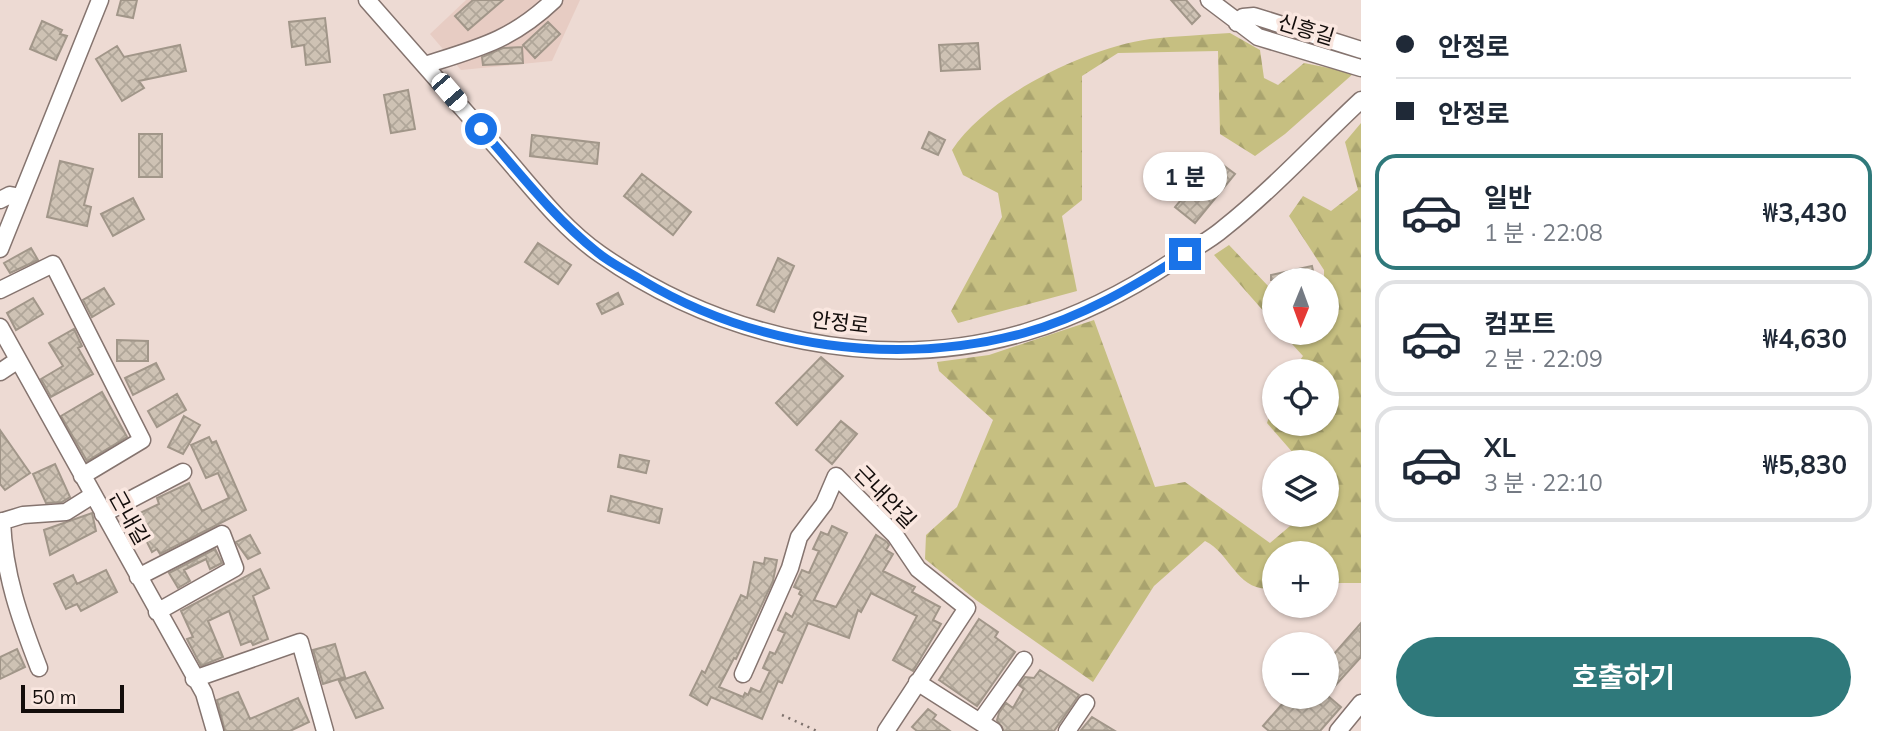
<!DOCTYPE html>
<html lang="ko">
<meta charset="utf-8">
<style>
:root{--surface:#fff;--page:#f2f2f3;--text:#1f2937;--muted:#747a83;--line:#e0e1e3;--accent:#2f797b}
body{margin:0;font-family:Mulish,"Noto Sans KR",sans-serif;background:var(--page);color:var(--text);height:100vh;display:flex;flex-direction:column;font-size:26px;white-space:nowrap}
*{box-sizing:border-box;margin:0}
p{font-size:23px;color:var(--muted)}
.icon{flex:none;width:38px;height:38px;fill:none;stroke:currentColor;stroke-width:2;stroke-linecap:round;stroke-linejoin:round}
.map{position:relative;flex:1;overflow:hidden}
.sheet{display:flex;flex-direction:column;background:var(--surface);width:525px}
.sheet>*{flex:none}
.top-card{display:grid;align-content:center;height:154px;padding:0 35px;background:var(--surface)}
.needle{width:46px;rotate:181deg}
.fabs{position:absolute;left:1262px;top:268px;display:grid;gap:14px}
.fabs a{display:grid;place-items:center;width:77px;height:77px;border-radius:50%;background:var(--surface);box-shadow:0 2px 5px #0004;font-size:35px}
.scale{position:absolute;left:21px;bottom:18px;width:103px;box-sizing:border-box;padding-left:7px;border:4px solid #130d0b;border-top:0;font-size:19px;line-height:24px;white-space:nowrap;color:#130d0b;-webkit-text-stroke:5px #fae7e0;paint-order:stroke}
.end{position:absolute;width:32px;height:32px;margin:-16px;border:9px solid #1a73e8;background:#fff;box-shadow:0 0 0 4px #fff}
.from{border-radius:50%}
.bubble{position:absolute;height:49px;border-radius:24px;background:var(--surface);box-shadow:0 2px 5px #0004;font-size:23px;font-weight:700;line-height:49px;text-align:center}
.car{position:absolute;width:21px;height:42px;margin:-21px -10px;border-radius:9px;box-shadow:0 0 5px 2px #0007;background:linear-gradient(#fff 24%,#345 0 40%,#fff 0 76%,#345 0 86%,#fff 0)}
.top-card b{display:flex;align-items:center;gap:24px;height:66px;font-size:26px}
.top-card b+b{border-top:2px solid var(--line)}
.top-card i{width:18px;height:18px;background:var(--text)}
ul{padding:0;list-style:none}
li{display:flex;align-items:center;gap:21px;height:116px;margin:0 14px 10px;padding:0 21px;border:4px solid var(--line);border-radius:21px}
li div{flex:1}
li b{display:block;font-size:26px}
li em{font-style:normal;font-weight:700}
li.selected{border-color:var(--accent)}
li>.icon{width:63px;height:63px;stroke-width:1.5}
.primary-button{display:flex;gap:14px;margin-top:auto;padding:14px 35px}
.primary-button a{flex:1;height:80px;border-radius:42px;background:var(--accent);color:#fff;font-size:28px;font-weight:700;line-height:80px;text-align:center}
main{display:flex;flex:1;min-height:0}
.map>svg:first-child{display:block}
</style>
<main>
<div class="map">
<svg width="1361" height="731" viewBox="0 0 1361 731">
<defs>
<pattern id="forest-firs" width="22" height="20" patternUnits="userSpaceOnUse" patternTransform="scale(1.75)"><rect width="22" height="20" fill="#c6bf81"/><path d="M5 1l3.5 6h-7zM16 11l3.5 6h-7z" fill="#a9a36e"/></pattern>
<pattern id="building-cross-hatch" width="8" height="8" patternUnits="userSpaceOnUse" patternTransform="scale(1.75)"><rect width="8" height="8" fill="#cec2b4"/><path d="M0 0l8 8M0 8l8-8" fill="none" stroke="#b0a699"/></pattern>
</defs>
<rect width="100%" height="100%" fill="#eddad3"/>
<path fill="#e7ccc3" d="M466 0H580L552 61 461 70 430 34Z"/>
<path fill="url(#forest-firs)" d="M1230 33 1260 50 1264 78 1278 85 1304 63 1354 73 1285 134 1255 156 1220 134 1218 51 1118 53 1082 76V200L1062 216 1077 291 958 323 951 311 1002 217 998 193 963 175 952 150C989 95 1085 48 1150 39 1176 36 1203 35 1230 33Z
M1361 123V583H1327L1326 553H1274V588C1237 594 1232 554 1205 541L1154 586 1093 682 976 600 925 559 926 535 957 507 993 420 939 371 937 362 989 355 1094 320 1155 487 1185 482 1270 543 1303 515 1326 514V462H1301L1267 423 1274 402V424H1326V371H1292L1303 356 1282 333 1326 332V280H1324V270L1289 216 1303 196 1331 211 1358 190 1345 142Z
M1229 245 1270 288 1274 323 1214 255Z"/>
<path fill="url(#building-cross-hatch)" stroke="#a19689" stroke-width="2" d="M121 0H137L133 18 117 15Z
M473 0H503L468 30 455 16Z
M1171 0H1186L1200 16 1192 24Z
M325 18 330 62 306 65 304 45 292 47 289 22Z
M42 21 62 30 60 34 67 36 56 60 30 49Z
M548 22 560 34 535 58 523 45Z
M978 43 980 69 941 71 939 45Z
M180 45 186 71 139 81 144 88 122 101 96 59 117 46 124 57Z
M522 47 523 63 483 65 482 57 503 48Z
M408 90 415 129 391 133 384 95Z
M929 132 945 140 938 155 922 148Z
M139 134H162V177H139Z
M532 135 599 143 597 164 530 156Z
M1215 159 1235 174 1195 223 1175 207Z
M60 161 93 169 84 205 91 207 87 226 47 217Z
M642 174 691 212 673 235 624 196Z
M133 198 144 219 113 236 101 214Z
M538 243 571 265 558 284 525 262Z
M31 248 38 260 10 273 4 263Z
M778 258 794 266 774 312 757 305Z
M1312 266 1315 280H1271V275Z
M104 288 114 304 92 317 83 300Z
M618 293 623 304 602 314 597 304Z
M33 298 43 314 16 330 7 313Z
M74 329 82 346 78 348 93 374 51 397 41 379 63 366 49 343Z
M117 340 148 341V361H117Z
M821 357 843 376 797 425 776 403Z
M156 363 164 379 133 395 125 378Z
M102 392 127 437 87 461 61 416Z
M177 394 186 410 157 427 148 411Z
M184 416 200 425 183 454 168 447Z
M841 421 857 434 832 464 816 450Z
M0 430 30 473 5 490 0 484Z
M209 437 212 443 216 441 246 510 160 554 157 549 152 552 145 538 133 544 121 522 159 504 157 498 189 483 202 511 229 498 218 473 206 478 191 445Z
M620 455 649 461 646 473 618 467Z
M55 464 70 497 62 502 46 503 33 474Z
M611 496 662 509 659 523 608 511Z
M92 513 96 531 50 555 44 530Z
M832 526 847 533 814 600 836 607 876 535 887 542 889 545 886 550 893 554 883 571 915 587 912 592 940 607 933 620 941 624 913 671 893 660 917 616 871 593 861 612 858 610 849 638 808 623 782 683 778 681 762 719 711 697 707 705 690 695 702 671 705 673 741 595 747 598 754 562 764 564 765 558 777 560 773 581 736 659 734 658 719 687 743 697 745 693 748 695 751 688 760 692 770 671 763 668 770 652 775 654 785 633 778 630 786 613 792 617 802 596 799 594 801 590 794 587 802 570 809 573 819 551 813 549 821 532 828 535Z
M250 535 260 553 248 559 236 542Z
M215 549 222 563 210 569 206 559 184 570 190 581 178 588 169 573Z
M260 569 269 588 253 596 268 639 253 645 251 641 241 645 229 611 208 621 223 657 201 666 187 639 193 637 181 611Z
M106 570 117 592 81 611 77 604 66 609 54 584 73 575 77 584Z
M979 619 998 632 995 637 1015 652 977 706 939 680Z
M1361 623V657L1326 696V648L1334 654Z
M335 644 345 677 323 684 313 650Z
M17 649 25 667 0 679V657Z
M1040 670 1079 695 1054 731H1004L997 720 999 713 1006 703 1013 708 1024 689 1019 685 1025 677 1034 678Z
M365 672 383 708 356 718 339 681Z
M238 692 250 719 298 698 309 722 290 731H225L217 700Z
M1289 696H1328L1341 707 1320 731H1269L1263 726Z
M928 709 936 715 933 719 950 731H917L912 727Z
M1092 717 1115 731 1081 730Z"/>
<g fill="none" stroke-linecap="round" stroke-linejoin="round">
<defs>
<path id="minor" d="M367 0C411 50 455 100 499 150 530 185 561 227 600 254 721 339 883 375 1026 332 1079 316 1128 291 1173 261 1190 251 1209 241 1224 228 1272 190 1316 142 1361 100
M1209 0 1258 37 1361 68
M1237 23 1243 17 1254 16 1361 50
M425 65C479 48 512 40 554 0
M0 200 10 195 21 197
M0 249 100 0
M0 290 53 264 142 440 82 476
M0 327 204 693 215 731
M0 372 18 360
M103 514 183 472
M2 521C4 574 20 619 39 668
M0 522 23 515 66 512 93 495
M138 577 222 534 235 568 157 612
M743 674 790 568 799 537 824 504 836 476 895 535 918 569 967 608 886 731
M194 679 300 642 325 731
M917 682 994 731
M980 722 1024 660
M1067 731 1086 703
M1338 731 1361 703"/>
</defs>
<use href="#minor" stroke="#85746f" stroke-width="19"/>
<path stroke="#7d716c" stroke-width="2.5" stroke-dasharray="2 5" stroke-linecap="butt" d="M782 715 817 731"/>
<use href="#minor" stroke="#fff" stroke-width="16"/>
</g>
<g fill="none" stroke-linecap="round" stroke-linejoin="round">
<path stroke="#1a73e8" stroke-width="9" d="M481 129C518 171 553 217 597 252 610 263 627 271 642 280 755 348 896 367 1024 333 1082 317 1135 286 1185 254"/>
</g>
<g text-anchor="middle" stroke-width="7" stroke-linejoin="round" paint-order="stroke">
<g font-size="21" fill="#130d0b" stroke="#fae7e0">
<text transform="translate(1306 30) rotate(17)" y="7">신흥길</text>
<text transform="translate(840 323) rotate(7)" y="7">안정로</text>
<text transform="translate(885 497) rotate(46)" y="7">근내안길</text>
<text transform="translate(129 518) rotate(61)" y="7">근내길</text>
</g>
</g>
</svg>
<div class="fabs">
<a><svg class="needle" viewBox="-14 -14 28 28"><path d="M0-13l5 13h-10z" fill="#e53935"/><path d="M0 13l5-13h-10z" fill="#747a83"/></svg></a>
<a><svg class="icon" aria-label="locate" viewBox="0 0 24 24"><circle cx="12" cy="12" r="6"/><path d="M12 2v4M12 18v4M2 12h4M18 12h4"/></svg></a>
<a><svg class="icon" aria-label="layers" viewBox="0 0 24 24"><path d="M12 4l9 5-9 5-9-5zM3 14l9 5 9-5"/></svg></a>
<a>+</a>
<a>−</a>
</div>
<div class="scale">50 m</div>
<i class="end from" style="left:481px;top:129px"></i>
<i class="end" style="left:1185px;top:254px"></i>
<div class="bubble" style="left:1143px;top:152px;width:84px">1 분</div>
<i class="car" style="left:449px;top:92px;rotate:139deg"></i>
</div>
<section class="sheet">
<div class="top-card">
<b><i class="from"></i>안정로</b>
<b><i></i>안정로</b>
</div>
<ul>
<li class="selected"><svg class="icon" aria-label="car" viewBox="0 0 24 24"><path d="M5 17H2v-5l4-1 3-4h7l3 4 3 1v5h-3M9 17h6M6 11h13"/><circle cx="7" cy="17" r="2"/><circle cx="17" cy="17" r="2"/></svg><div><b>일반</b><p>1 분 · 22:08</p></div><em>₩3,430</em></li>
<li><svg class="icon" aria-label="car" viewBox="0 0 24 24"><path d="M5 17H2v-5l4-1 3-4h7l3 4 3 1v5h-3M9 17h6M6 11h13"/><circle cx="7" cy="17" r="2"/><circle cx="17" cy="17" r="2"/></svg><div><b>컴포트</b><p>2 분 · 22:09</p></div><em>₩4,630</em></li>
<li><svg class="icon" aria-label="car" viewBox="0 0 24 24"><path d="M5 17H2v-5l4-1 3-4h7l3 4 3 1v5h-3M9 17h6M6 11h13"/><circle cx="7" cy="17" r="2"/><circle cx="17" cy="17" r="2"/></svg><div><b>XL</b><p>3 분 · 22:10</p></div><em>₩5,830</em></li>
</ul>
<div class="primary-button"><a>호출하기</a></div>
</section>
</main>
